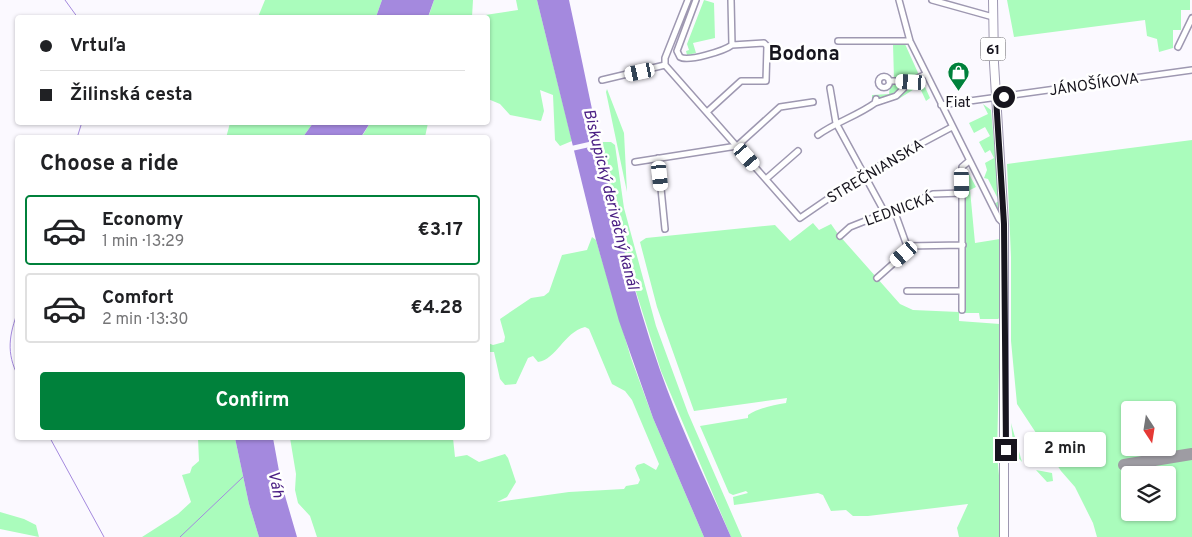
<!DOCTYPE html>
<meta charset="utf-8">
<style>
:root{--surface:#fff;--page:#f6f6f6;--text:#202124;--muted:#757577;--line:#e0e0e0;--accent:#00813b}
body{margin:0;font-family:Overpass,sans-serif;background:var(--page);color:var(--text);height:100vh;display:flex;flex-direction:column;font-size:19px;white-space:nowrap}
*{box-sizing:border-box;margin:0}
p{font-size:16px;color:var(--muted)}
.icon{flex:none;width:28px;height:28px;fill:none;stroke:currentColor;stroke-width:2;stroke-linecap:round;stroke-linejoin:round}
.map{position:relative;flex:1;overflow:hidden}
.sheet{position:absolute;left:15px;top:135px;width:475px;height:305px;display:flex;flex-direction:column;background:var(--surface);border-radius:5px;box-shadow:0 1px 4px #0004}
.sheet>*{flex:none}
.hud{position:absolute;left:15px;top:15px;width:475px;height:110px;border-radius:5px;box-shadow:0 1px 4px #0004;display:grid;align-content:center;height:110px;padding:0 25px;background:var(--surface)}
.needle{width:32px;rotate:168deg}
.controls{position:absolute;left:1121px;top:401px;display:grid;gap:10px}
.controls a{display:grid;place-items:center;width:55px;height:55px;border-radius:5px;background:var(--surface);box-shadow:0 1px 4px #0004;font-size:25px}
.end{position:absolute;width:22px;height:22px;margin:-11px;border:6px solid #17151e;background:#fff;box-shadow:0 0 0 2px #fff}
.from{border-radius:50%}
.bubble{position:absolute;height:35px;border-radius:5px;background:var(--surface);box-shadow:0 1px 4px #0004;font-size:16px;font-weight:700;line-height:35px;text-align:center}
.car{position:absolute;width:15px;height:30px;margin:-15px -8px;border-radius:6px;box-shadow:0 0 4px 1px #0007;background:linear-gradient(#fff 24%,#345 0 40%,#fff 0 76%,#345 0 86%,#fff 0)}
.hud b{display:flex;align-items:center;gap:18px;height:48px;font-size:19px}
.hud b+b{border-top:1px solid var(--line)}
.hud i{width:12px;height:12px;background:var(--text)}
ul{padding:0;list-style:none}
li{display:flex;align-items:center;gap:15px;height:70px;margin:0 10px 8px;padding:0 15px;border:2px solid var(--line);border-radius:5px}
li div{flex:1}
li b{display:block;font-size:19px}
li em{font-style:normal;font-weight:700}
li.selected{border-color:var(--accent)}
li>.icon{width:45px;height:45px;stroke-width:1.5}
h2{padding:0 25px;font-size:22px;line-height:60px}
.button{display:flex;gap:10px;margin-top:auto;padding:10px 25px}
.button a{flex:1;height:58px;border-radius:5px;background:var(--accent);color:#fff;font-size:20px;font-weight:700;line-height:58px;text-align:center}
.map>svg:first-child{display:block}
</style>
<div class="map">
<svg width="1192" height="537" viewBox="0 0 1192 537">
<rect width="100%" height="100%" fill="#fbf9ff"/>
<path fill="#aafcbc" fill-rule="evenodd" d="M265 0H382L376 17H258Z
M434 0H473L472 17 518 10 516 0H537L572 141 560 146 555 140 553 95 540 90 544 111 541 121 510 115 500 104 488 99V18H428Z
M704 0 714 3 715 38 693 43 696 53 687 55 686 51 689 50 687 44Z
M1007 0H1190V10H1181V30H1173V48L1159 52 1157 39 1147 36 1145 20 1014 37Z
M893 44H905L919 75 910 79H894Z
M921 78 930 98 926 101 919 86 897 100 914 82Z
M893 82 909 83 889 99 872 98V95L889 94 890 86Z
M607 89 624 133 627 192 606 92Z
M983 104 991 110 1001 217 994 204 999 201 988 179 984 178 987 170 985 163 994 158 990 150 985 153 979 142 990 136 985 127 974 133 969 123 988 114Z
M230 123H313L303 137 226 138Z
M370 123H428L425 137 361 138Z
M1192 140V537H1097L1093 523 1075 487 1061 471 1017 404 1011 341V257L1007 164ZM1130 410H1168V448H1130ZM1130 475H1168V512H1130Z
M600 142H611L615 145 624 208 656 326 688 413 742 537H731L661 371 626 260Z
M969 174 976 187 970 190 975 243 1000 239 1001 241V317L998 319H980L979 313H965V177Z
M813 223 819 230 831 224 838 234 900 304 913 310 959 312V321L1000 324 997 454 1000 486 999 537H959L957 528 968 504 868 516H853L846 510 831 511 823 495 818 493 734 505 733 497 748 493 746 491 733 495 729 493 700 426 748 418V415C759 408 773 405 786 403L787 398 694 411 657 307 640 242 646 238 775 225 790 241Z
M592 237 596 240 631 358 653 418 704 537H317L310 516 298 503 295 490 296 474 290 438H453L455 457 467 455 479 462 505 454 508 458 516 482 507 497 497 502 569 492 624 489 626 486 638 484 640 480 635 468 637 465 644 463 656 470 659 464 632 400 625 391 612 384 589 329 585 327C563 333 557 359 538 362L533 356 528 358 516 384 505 385 500 379 494 352H488V343L493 345 504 342 505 337 500 319 531 298 544 296 549 292 562 255 587 250Z
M1011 423 1022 462 1014 453Z
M198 438H235L249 504 259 537H142L178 514 191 502 182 475 190 473 192 467 199 461Z
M1036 470 1052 473 1053 481 1047 482Z
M0 512 24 519 36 525 39 537 0 529Z"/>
<path fill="#a489de" d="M382 0H434L428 17H376Z
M537 0H569C596 124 618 250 660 370 680 427 707 482 731 537H704L653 418 619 321 596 240Z
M313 123V122L370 123 361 137H303Z
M235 438H273L281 482 297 537H259L249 504Z"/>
<path fill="#fbf9ff" d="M602 139 603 144 572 151 571 146Z"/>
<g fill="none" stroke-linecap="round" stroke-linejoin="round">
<path stroke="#a489de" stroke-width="1" d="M65 0 78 18
M77 138 82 122
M18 311C9 335 6 353 18 376
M50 438 104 537
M180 537 243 477"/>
<path stroke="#9e9ca3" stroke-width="12" d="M1124 465 1192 454"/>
<defs>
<path id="street" d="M696 0 677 51 680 57C688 62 724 51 732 45
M731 0 732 45
M899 0 910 41 999 219 1004 224
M932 0 993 17
M838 41H910
M1178 47 1192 18
M665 65 800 218 864 174 952 127
M878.5 82a5.5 5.5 0 1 1 11 0a5.5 5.5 0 1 1-11 0Z
M602 80 665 65V58L688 0
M889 81H911
M830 88 836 123 885 213
M875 103 896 96 911 81 926 74
M941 105 1192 70
M707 112 741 81H766L767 46 764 43 732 45
M818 135C836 122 857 116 875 103L876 99
M658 158 665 229
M635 162 737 146 780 107 813 102
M766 179 798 151
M894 210 907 246
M840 236 850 227 933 194 962 193
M877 278 904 254 907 246 963 245
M907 291H962
M962 310V167L969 161"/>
<path id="primary" d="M993 0 994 63 1004 224V537"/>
</defs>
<use href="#street" stroke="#9e98b1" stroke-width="8"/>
<use href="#primary" stroke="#9e98b1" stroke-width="10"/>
<use href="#street" stroke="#fff" stroke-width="5"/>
<use href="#primary" stroke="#fff" stroke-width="8"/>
</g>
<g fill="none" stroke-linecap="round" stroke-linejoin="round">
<path stroke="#17151e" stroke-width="6" d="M1004 97 996 98 1004 224 1006 450"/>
</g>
<defs>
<symbol id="shop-pin" viewBox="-11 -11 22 30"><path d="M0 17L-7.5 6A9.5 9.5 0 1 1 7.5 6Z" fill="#00813b" stroke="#fff"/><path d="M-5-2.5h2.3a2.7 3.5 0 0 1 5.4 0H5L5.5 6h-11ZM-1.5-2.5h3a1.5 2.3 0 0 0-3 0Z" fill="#fff"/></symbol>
</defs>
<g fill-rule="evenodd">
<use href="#shop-pin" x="946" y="60" width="25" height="34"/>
</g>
<g text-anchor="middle" stroke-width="5" stroke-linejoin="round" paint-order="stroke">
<rect fill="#fff" stroke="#5d5b62" stroke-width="1" x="980.5" y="37.5" width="25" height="23" rx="4"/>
<g font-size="14" font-weight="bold" fill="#17151e">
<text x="993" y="54">61</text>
</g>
<g font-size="15" fill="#17151e" stroke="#fff">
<text transform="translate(1094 84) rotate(-8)" y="5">JÁNOŠÍKOVA</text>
<text transform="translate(875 171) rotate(-31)" y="5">STREČNIANSKA</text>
<text transform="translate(899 209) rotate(-20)" y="5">LEDNICKÁ</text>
</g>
<g font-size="15" fill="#17151e" stroke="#fff">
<text x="958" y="107">Fiat</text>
</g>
<g font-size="16" font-style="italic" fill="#4b2084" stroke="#fff">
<text transform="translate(612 199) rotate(76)" y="6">Biskupický derivačný kanál</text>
<text transform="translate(277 484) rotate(78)" y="6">Váh</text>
</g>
<g font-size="20" font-weight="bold" fill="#17151e" stroke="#fff">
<text x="804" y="60">Bodona</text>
</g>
</g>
</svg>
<div class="controls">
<a><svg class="needle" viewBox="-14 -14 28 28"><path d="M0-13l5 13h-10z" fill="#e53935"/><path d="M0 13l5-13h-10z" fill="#757577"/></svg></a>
<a><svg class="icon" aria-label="layers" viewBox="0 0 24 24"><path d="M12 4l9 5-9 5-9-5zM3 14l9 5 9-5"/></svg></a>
</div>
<i class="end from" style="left:1004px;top:97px"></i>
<i class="end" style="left:1006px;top:450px"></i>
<div class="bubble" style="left:1024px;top:432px;width:82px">2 min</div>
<i class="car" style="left:640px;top:72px;rotate:258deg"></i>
<i class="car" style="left:911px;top:82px;rotate:273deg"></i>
<i class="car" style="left:747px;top:157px;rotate:139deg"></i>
<i class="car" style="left:660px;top:176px;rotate:174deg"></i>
<i class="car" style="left:962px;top:183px;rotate:179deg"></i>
<i class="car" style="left:904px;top:254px;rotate:229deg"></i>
<div class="hud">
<b><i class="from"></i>Vrtuľa</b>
<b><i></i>Žilinská cesta</b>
</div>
<section class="sheet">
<h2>Choose a ride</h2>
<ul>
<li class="selected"><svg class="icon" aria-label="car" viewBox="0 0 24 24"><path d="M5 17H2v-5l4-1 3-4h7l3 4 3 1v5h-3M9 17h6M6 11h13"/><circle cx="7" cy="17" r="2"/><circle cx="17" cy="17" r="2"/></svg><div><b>Economy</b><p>1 min · 13:29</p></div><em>€3.17</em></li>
<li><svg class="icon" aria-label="car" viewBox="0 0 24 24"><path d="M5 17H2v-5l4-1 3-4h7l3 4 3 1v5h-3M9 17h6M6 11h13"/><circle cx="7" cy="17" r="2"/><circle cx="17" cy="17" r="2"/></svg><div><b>Comfort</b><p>2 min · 13:30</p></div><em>€4.28</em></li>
</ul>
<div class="button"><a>Confirm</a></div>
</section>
</div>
